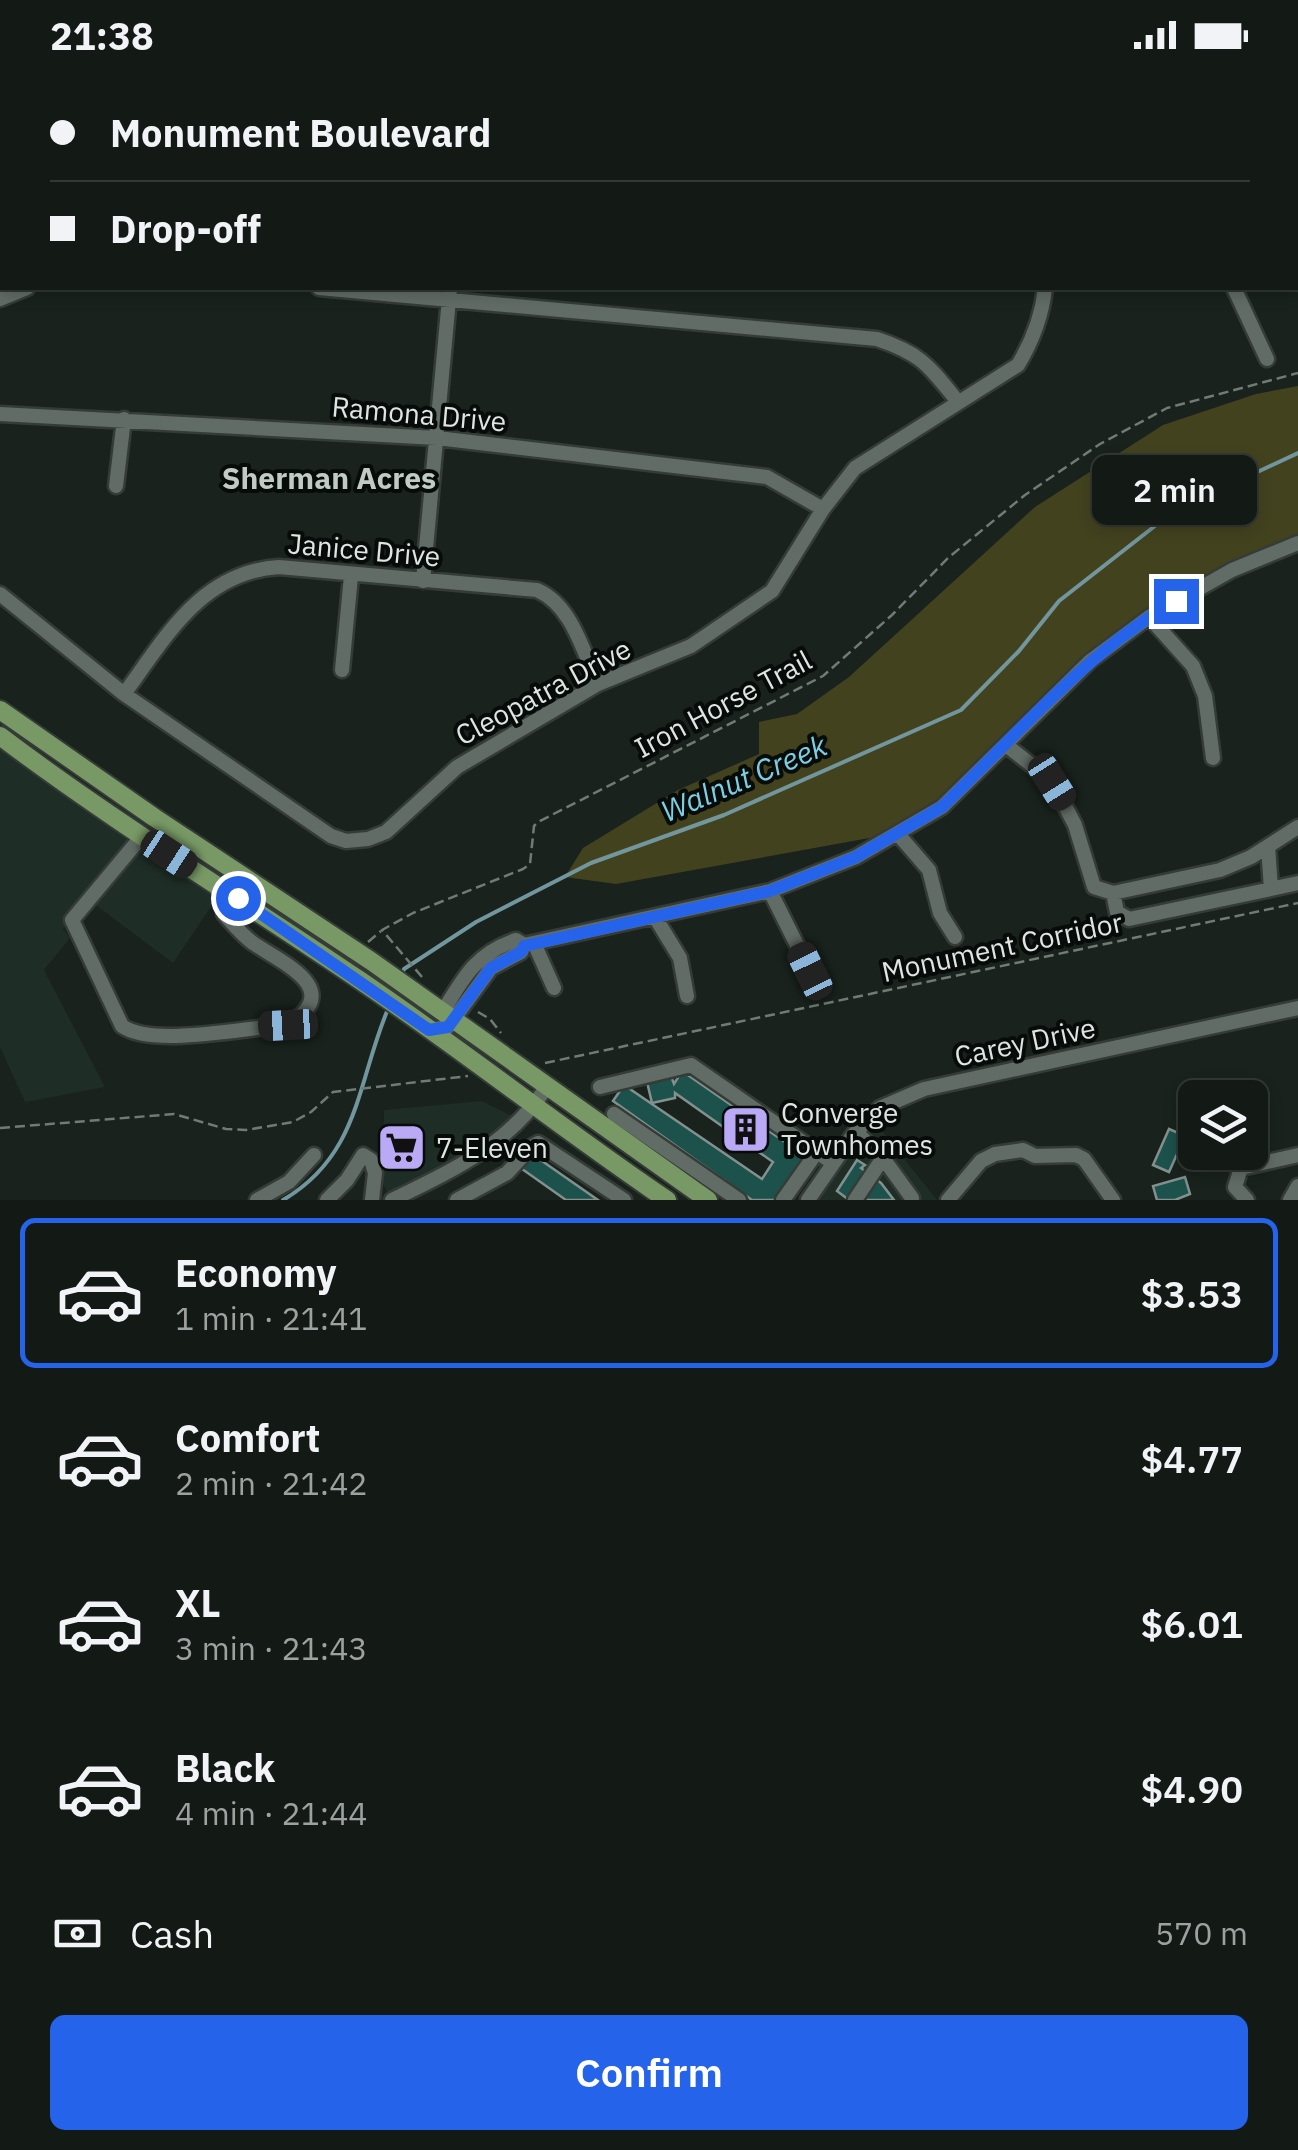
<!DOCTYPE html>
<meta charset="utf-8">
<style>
:root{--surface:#131a16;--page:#1c231f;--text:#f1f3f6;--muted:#9da1a1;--line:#323835;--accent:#2563eb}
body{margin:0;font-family:"IBM Plex Sans",sans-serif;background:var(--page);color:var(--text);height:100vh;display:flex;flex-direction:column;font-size:38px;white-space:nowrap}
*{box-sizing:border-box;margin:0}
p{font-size:32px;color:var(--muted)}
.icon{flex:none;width:55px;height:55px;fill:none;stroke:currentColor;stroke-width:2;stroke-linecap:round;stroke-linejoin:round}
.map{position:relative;height:1130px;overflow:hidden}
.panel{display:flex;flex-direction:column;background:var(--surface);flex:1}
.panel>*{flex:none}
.top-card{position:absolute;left:0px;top:0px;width:1300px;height:220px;box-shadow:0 5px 15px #0003,0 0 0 2px var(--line);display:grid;align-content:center;height:220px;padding:0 50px;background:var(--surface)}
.fabs{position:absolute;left:1178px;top:1010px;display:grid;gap:20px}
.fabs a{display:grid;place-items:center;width:90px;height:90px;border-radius:15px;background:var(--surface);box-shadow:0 5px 15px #0003,0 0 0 2px var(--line);font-size:50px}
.end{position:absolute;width:45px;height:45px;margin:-22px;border:12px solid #2563eb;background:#fff;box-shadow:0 0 0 5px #fff}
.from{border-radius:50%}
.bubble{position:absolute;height:70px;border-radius:15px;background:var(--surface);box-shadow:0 5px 15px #0003,0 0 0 2px var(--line);font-size:32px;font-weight:600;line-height:70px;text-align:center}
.car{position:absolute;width:30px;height:60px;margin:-30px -15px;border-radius:12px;box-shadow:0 0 8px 2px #0007;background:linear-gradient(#222 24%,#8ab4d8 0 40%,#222 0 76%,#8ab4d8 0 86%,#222 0)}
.top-card b{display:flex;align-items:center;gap:35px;height:95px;font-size:38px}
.top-card b+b{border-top:2px solid var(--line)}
.top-card i{width:25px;height:25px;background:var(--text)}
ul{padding:18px 0 0;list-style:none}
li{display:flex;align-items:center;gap:30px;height:150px;margin:0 20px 15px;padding:0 30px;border:5px solid transparent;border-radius:15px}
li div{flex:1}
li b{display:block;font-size:38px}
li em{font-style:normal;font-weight:600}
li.selected{border-color:var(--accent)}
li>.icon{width:90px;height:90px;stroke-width:1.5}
.pay{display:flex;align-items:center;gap:25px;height:110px;padding:0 50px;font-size:38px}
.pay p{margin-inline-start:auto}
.button{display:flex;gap:20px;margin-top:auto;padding:20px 50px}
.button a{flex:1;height:115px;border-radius:15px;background:var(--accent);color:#fff;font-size:40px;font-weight:600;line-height:115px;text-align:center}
.status{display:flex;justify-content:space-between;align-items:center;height:70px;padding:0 50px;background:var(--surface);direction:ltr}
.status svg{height:28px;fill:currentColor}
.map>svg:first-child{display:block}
</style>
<div class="status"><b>21:38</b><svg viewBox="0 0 49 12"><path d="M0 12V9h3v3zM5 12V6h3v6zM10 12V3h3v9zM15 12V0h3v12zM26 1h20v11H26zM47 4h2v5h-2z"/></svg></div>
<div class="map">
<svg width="1298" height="1130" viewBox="0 0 1298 1130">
<rect width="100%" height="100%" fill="#19221d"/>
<path fill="#1e2d25" d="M0 666 223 819 173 893 89 830 63 859 70 868 44 900 105 1017 25 1032 0 977Z
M482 1031 514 1047 480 1079 390 1127 383 1114 384 1040Z
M871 1047 937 1130H808Z"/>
<path fill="#43421f" d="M1298 316V473L1232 500 1090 592 942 737 897 763 616 814 565 807 583 778 678 720 759 684V652L797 644 849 607 1035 437 1163 355 1256 324Z"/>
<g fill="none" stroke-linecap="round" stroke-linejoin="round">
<path stroke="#72969d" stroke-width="4" d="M401 907 404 899 476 852 591 793 724 745 961 640 1019 581 1059 531 1174 441 1298 383
M283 1130C360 1085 357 1012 388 939"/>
</g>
<path fill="#1d514c" stroke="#82908e" stroke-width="2.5" d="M682 1001 805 1086 774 1130H752L613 1031 624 1015 762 1109 773 1092 675 1023V1028L652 1033 647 1012 671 1006 674 1014Z
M1259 1030 1266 1062 1250 1065V1032Z
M410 1059 415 1093 391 1097 386 1062Z
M1169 1059 1195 1070 1192 1088 1178 1082 1169 1102 1153 1095Z
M532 1084 598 1130H566L522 1099Z
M857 1090 865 1095 861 1098 881 1113 894 1130H849L837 1121Z
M1185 1107 1190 1124 1175 1130H1157L1153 1116Z"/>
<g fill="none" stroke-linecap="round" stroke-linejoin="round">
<defs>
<path id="minor" d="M0 79H2
M319 218 877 269C922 284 929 296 958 332
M1234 218 1267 289
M0 229 27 218
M0 344 437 368 767 407 823 439
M116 416 124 349
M423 511 450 218
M0 524 124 624 331 766 346 771 368 769 386 762 457 697 598 614 691 576 772 521 823 439 855 398 1018 295C1033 270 1042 247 1045 218
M1149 547 1193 596 1205 626 1213 688
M342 600 351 506
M124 624C166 567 201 502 279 497L537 520C572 535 583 582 598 614
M1006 675 1052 711 1075 755 1094 817 1113 823 1220 800 1251 787 1298 757
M897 763 929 800 940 843 955 867
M142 766 72 850 122 956C153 978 247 957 288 955 346 919 282 893 253 873 242 865 233 854 224 844L238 828
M1271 819 1298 813
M770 821 810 901
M1113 823 1117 842 1129 849 1271 819 1268 776
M655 847 680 888 687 926
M534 873 554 918
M442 943C463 908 476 883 516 870L524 875 770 821 856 787 942 737 1090 591 1149 547 1232 500 1298 473
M429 960 448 957 491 898 521 882 524 875
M600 1017 691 995 833 1093
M614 1044 739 1130
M856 1062 883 1088 912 1128
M257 1130 289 1112 314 1085
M327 1130 347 1110 363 1085 371 1090 375 1103 372 1130
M392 1130C453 1100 507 1076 546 1018
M457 1130 507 1103 531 1077 538 1073 624 1130
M783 1130 817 1082
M808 1130 853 1065 880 1038 924 1019 1298 938
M855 1130 883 1088
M948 1130 981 1091 995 1084 1023 1080 1035 1086 1076 1085 1084 1089 1113 1130
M1247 1130 1235 1117 1241 1098 1298 1085
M1290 1130 1298 1116"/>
<path id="major" d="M0 640 155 748 371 891 708 1130
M0 666C115 753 239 828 358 909 463 980 562 1059 667 1130"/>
<path id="highway" d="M52 0 83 2
M368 0 394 2
M574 0 602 2
M935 0 963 2
M0 42 2 41"/>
</defs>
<use href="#minor" stroke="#353c38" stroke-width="19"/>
<use href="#major" stroke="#353c38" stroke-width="22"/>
<use href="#highway" stroke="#353c38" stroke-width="25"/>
<path stroke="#727a76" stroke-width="2.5" stroke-dasharray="10 5" stroke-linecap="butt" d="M368 872 381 861
M422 907 382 860 413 843 523 799 530 794 534 756 538 752 823 606 892 545 948 488 1025 425 1100 374 1167 338 1298 303
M478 942 490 949 501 963
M545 993 1298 833
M0 1058 174 1044 226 1059 246 1060 293 1052 311 1042 333 1022 468 1006"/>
<use href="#minor" stroke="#626c66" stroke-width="14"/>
<use href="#major" stroke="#789965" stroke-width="18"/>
<use href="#highway" stroke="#86b765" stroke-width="20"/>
</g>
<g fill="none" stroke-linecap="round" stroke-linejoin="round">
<path stroke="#2563eb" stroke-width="12" d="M238 828 429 960 448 957 491 898 521 882 524 876 770 821 856 787 942 737C1016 666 1086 582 1176 531"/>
</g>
<defs>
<symbol id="building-square" viewBox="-11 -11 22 22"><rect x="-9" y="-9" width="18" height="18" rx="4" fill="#baaaf6" stroke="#070b09"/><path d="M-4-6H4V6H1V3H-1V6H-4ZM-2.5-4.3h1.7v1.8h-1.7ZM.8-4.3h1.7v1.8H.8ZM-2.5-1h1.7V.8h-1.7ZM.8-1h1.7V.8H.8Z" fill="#111"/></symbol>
<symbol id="supermarket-square" viewBox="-11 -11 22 22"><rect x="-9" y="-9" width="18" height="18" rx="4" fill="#baaaf6" stroke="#070b09"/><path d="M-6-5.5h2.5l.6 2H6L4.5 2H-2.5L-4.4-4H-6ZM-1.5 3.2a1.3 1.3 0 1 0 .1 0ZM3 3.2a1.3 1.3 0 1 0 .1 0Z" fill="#111"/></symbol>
</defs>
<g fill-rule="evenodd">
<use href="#building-square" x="718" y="1032" width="55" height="55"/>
<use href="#supermarket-square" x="374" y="1050" width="55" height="55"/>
</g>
<g text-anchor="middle" stroke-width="8" stroke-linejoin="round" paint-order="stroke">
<g font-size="28" fill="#dfe5e2" stroke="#070b09">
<text transform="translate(419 344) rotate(5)" y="10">Ramona Drive</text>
<text transform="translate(364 480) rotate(5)" y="10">Janice Drive</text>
<text transform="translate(543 622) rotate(-28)" y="10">Cleopatra Drive</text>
<text transform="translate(723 634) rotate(-28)" y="10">Iron Horse Trail</text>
<text transform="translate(1002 877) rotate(-12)" y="10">Monument Corridor</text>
<text transform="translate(1025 972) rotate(-12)" y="10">Carey Drive</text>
</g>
<g font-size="28" fill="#dfe5e2" stroke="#070b09" text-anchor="start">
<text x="781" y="1053">Converge<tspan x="781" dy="32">Townhomes</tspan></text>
<text x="436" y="1088">7-Eleven</text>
</g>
<g font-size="30" font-weight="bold" fill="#bfcbc4" stroke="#070b09">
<text x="329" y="419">Sherman Acres</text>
</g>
<g font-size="30" font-style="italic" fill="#7ccfe2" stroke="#070b09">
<text transform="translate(744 709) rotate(-23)" y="10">Walnut Creek</text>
</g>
</g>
</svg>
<div class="fabs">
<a><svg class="icon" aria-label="layers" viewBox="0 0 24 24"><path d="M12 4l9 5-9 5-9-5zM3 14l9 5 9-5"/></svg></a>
</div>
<i class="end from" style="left:238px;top:828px"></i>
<i class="end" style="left:1176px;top:531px"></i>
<div class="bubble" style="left:1092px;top:385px;width:165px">2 min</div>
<i class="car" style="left:1052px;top:712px;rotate:148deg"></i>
<i class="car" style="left:169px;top:784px;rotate:123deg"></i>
<i class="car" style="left:810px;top:901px;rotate:334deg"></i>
<i class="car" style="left:288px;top:955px;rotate:267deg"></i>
<div class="top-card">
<b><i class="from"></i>Monument Boulevard</b>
<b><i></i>Drop-off</b>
</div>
</div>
<section class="panel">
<ul>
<li class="selected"><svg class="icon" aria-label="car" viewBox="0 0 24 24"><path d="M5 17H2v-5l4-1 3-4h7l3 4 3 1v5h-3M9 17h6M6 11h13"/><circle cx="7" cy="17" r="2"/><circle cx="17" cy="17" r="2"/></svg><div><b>Economy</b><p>1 min · 21:41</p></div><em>$3.53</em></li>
<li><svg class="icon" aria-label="car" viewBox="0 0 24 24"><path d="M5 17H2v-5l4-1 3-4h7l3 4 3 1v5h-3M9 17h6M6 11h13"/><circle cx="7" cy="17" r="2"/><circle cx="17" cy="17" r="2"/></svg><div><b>Comfort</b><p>2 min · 21:42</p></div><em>$4.77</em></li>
<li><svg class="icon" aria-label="car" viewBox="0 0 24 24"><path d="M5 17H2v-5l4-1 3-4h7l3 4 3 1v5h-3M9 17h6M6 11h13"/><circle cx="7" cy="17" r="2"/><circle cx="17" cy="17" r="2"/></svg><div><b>XL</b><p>3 min · 21:43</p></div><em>$6.01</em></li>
<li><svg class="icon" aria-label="car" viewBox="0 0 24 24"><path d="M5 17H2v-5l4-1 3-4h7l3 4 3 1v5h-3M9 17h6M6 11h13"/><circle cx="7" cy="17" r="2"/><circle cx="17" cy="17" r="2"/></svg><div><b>Black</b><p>4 min · 21:44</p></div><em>$4.90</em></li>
</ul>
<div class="pay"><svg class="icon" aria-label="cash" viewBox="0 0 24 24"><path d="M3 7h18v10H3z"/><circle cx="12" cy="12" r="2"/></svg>Cash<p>570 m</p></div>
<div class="button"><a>Confirm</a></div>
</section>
